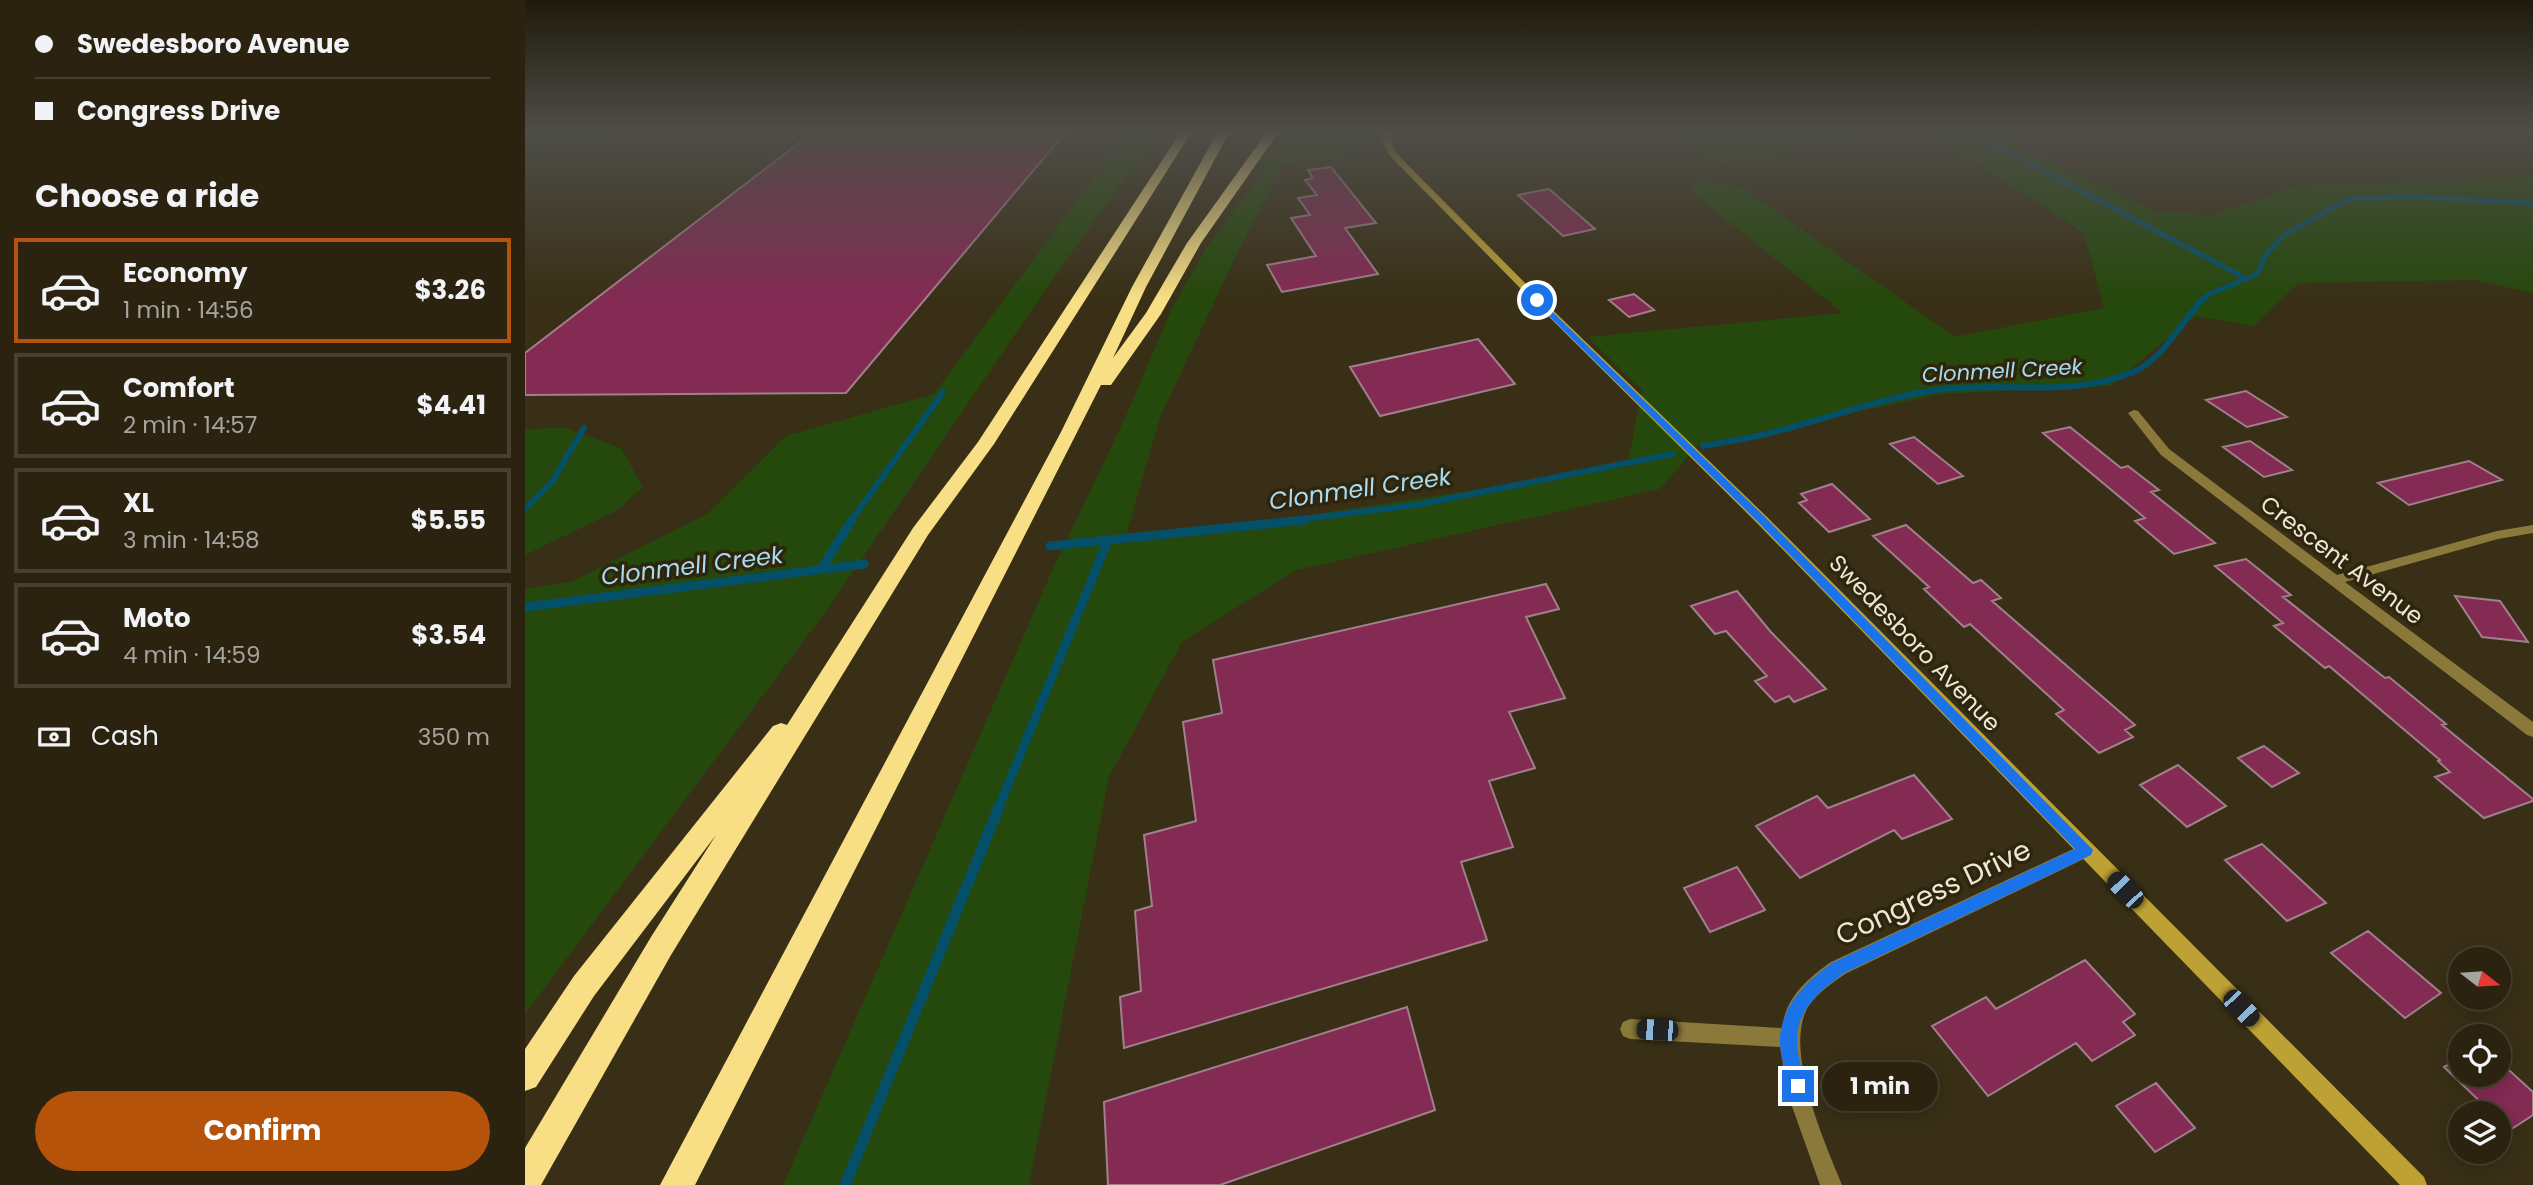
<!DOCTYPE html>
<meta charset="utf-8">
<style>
:root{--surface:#2b2310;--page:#372f1e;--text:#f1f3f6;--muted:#a6a49f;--line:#474030;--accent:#b45309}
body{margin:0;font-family:Poppins,sans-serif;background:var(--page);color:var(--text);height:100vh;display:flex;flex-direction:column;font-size:26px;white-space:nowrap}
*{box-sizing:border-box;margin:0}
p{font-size:23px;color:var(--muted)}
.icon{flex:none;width:38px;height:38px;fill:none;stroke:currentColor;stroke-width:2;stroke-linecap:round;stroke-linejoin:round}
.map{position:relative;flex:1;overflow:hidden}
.side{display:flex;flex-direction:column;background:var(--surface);width:525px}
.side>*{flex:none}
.hud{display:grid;align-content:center;height:154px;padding:0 35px;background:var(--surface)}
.needle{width:46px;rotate:107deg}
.buttons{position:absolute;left:1923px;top:947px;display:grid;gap:14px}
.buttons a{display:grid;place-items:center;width:63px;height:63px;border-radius:50%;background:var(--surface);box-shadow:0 4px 18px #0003,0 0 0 2px var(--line);font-size:35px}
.end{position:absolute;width:32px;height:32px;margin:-16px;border:9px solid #1a73e8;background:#fff;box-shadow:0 0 0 4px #fff}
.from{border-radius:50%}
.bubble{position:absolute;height:49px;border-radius:24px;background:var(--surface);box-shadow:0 4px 18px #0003,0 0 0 2px var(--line);font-size:23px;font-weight:700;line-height:49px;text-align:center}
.car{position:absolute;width:21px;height:42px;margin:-21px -10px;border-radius:9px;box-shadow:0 0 5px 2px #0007;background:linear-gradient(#222 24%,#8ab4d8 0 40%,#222 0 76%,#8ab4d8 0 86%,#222 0)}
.hud b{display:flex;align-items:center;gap:24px;height:66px;font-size:26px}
.hud b+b{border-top:2px solid var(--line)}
.hud i{width:18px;height:18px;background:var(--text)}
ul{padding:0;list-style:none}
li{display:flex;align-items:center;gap:21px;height:105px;margin:0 14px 10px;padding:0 21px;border:4px solid var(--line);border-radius:0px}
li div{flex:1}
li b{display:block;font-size:26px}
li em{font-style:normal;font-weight:700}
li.current{border-color:var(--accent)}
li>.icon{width:63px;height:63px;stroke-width:1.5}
h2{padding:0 35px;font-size:32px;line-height:84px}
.pay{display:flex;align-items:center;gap:18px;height:77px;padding:0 35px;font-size:26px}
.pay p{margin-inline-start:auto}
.primary-button{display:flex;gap:14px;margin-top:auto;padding:14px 35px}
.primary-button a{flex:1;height:80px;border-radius:42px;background:var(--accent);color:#fff;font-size:28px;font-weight:700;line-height:80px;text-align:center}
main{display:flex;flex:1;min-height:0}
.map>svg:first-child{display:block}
</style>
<main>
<section class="side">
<div class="hud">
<b><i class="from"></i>Swedesboro Avenue</b>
<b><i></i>Congress Drive</b>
</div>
<h2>Choose a ride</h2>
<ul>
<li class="current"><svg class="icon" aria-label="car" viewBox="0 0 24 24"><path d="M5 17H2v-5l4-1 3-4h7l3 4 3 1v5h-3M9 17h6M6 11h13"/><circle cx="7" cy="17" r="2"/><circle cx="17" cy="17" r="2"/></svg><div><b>Economy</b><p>1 min · 14:56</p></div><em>$3.26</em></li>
<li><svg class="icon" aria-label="car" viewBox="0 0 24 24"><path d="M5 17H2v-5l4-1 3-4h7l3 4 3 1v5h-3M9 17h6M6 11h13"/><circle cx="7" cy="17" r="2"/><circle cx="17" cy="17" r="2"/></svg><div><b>Comfort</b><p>2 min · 14:57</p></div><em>$4.41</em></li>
<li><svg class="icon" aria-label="car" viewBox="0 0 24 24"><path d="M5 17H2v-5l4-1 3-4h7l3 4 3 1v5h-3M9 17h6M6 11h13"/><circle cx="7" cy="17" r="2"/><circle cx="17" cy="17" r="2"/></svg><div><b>XL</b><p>3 min · 14:58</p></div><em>$5.55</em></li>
<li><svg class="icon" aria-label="car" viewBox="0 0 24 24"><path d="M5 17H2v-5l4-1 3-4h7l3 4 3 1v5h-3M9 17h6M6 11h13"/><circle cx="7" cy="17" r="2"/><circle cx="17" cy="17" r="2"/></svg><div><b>Moto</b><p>4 min · 14:59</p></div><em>$3.54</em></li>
</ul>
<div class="pay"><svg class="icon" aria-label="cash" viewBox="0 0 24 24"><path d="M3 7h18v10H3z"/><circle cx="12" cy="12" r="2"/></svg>Cash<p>350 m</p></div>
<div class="primary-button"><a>Confirm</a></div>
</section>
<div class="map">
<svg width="2008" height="1185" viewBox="0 0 2008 1185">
<rect width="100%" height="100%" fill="#392f16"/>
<path fill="#25480c" d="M0 133H107L109 136 0 153Z
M602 133H632L519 292 304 607 0 1014V589L46 582 182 514 261 436 409 394Z
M766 133H854L849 147 758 164 710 258 635 417 599 543 1102 467 1117 390 1062 337 1318 313 1167 192 1172 178 1218 188 1430 337 1579 308 1559 233 1410 136 1371 133H1472L1565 181 1630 211 1686 215 1773 186 2008 176V293L1950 280 1774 283 1728 326 1670 316 1585 386 1416 394 1173 445 1135 489 771 570 657 642 584 777 504 1185H258L526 573 601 416 647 308 680 250Z
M1146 133H1368L1196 163Z
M41 428 96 448 118 487 91 511 0 555V429Z"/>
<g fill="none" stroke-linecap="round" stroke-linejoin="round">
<path stroke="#055069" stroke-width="5" d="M1447 133 1720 278
M1676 302 1682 295 1730 275 1736 268 1739 257 1760 234 1826 198 1892 197 2008 203"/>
<path stroke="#055069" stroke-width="6" d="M1178 446C1199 442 1220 439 1241 434 1300 420 1357 397 1417 389 1480 382 1547 398 1608 372 1639 359 1655 323 1677 300
M0 509 27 482 59 428
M326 521 418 392
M763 521 891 505 1147 454"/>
<path stroke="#055069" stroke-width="9" d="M525 546 780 520
M296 569 327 520
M0 607 339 564
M473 809 583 540"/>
<path stroke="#055069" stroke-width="11" d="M320 1185 474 807"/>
</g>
<path fill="#832b53" stroke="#a0808c" stroke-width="2" d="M287 133H540L321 393 0 395V353Z
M806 167 851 223 820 228 853 274 757 292 742 265 791 256 766 218 785 215 773 198 792 195 780 180 788 178 783 170Z
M1024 189 1070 229 1038 236 993 195Z
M1109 294 1129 310 1104 317 1084 300Z
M953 339 990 384 855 416 825 367Z
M1721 391 1762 417 1722 427 1681 400Z
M1545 427 1596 468 1603 466 1634 490 1626 492 1690 543 1649 554 1610 521 1620 518 1518 433Z
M1389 437 1438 476 1413 484 1365 444Z
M1725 441 1767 470 1739 477 1698 447Z
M1944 461 1977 480 1884 505 1853 483Z
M1307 484 1345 519 1304 532 1274 503 1282 500 1276 494Z
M1381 525 1448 583 1456 580 1476 598 1467 601 1610 725 1600 730 1608 737 1574 753 1531 714 1539 710 1445 624 1439 627 1399 589 1404 587 1348 536Z
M1721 559 1766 595 1758 597 1860 678 1864 677 1921 724 1917 725 2008 799V801L1959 818 1910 777 1925 772 1913 761 1915 760 1804 666 1800 668 1749 626 1758 623 1690 566Z
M1021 584 1034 609 1001 617 1040 698 984 712 1010 768 964 781 988 847 936 862 962 940 599 1048 595 997 616 991 610 911 627 906 619 835 671 821 658 722 697 713 688 660Z
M1212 591 1245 631 1301 689 1269 702 1264 696 1250 702 1230 681 1242 676 1201 631 1190 634 1166 606Z
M1930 596 1975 601 2003 642 1957 637Z
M1739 746 1774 773 1747 787 1713 758Z
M1653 765 1701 806 1662 827 1615 785Z
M1389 775 1427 819 1377 839 1369 830 1275 878 1231 826 1292 796 1303 808Z
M1737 844 1801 903 1762 921 1700 860Z
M1212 867 1240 910 1185 932 1159 888Z
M1843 931 1916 993 1880 1018 1806 953Z
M1560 960 1610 1014 1598 1022 1610 1035 1567 1061 1551 1043 1463 1096 1407 1026 1461 997 1471 1009Z
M882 1007 910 1110 695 1185H583L579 1102Z
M1936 1058V1074H1974V1061L2008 1092V1115L1985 1130 1974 1120V1113H1967L1919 1067Z
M1631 1083 1670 1128 1630 1152 1591 1106Z"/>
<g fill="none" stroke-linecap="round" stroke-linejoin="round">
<path fill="#8a793b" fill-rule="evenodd" d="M1609 410 1613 411 1644 449 1812 575 1972 531 2008 525V533L1973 539 1820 582 2008 722V737L2002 735 1636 455 1603 413Z
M1561 843 1567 845 1570 850 1567 855 1320 974C1307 983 1292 993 1283 1007 1258 1050 1300 1143 1317 1185H1295L1263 1095 1255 1047 1105 1039 1098 1036 1095 1029 1098 1022 1105 1019 1257 1028C1261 997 1282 979 1306 962Z"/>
<path fill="#bda135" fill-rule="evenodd" d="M857 133H865L867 145 872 154 1009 292 1242 517 1899 1177 1902 1185H1875L1232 523 1003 296 866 157 859 145Z"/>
<path fill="#f8df86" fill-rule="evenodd" d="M655 133H666L469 444 403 535 146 955 16 1185H0V1148L126 937 191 835 69 996 11 1087 0 1091V1049L49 976 248 726 256 723 262 725 388 528 453 442Z
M692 133H704L621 287 588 358 621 313 662 243 741 133H753L676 243 636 314 586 385H576L170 1185H135L536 432 607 287Z"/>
</g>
<linearGradient id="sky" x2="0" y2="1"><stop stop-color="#1f1a0c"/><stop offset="0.44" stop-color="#4e4d47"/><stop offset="1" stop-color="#4e4d47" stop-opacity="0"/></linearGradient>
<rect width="2008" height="299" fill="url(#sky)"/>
<path fill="#1a73e8" d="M1012 297 1240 517 1568 850 1566 855 1319 973C1297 989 1273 1008 1272 1038 1271 1052 1278 1072 1281 1086L1279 1092 1273 1095 1267 1092 1264 1086C1261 1072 1254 1052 1255 1037 1258 1004 1282 981 1307 963L1550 849 1233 522 1009 301Z"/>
<g text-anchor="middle" stroke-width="7" stroke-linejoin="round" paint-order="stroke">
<g font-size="21" font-style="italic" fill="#a7dbf2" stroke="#2f250c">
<text transform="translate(1477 371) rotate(-3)" y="7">Clonmell Creek</text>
</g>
<g font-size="23" fill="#ede7d8" stroke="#2f250c">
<text transform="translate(1817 560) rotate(37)" y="8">Crescent Avenue</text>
<text transform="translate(1390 643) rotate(46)" y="8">Swedesboro Avenue</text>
</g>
<g font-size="24" font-style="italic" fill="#a7dbf2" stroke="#2f250c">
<text transform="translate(835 489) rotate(-8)" y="8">Clonmell Creek</text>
<text transform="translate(167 566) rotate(-7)" y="8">Clonmell Creek</text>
</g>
<g font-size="28" fill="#ede7d8" stroke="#2f250c">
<text transform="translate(1408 892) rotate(-25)" y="10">Congress Drive</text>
</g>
</g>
</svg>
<div class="buttons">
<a><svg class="needle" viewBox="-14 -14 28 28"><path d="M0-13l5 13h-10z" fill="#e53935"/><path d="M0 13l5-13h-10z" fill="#a6a49f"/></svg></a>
<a><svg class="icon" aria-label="locate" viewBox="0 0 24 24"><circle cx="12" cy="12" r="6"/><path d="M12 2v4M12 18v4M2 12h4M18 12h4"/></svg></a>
<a><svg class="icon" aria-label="layers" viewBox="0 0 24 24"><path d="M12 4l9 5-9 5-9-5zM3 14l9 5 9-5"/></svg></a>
</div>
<i class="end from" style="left:1012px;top:300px"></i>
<i class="end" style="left:1273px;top:1086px"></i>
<div class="bubble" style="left:1297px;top:1062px;width:116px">1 min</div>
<i class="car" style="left:1600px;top:890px;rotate:316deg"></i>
<i class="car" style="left:1716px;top:1008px;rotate:136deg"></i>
<i class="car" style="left:1132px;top:1030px;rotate:273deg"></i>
</div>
</main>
